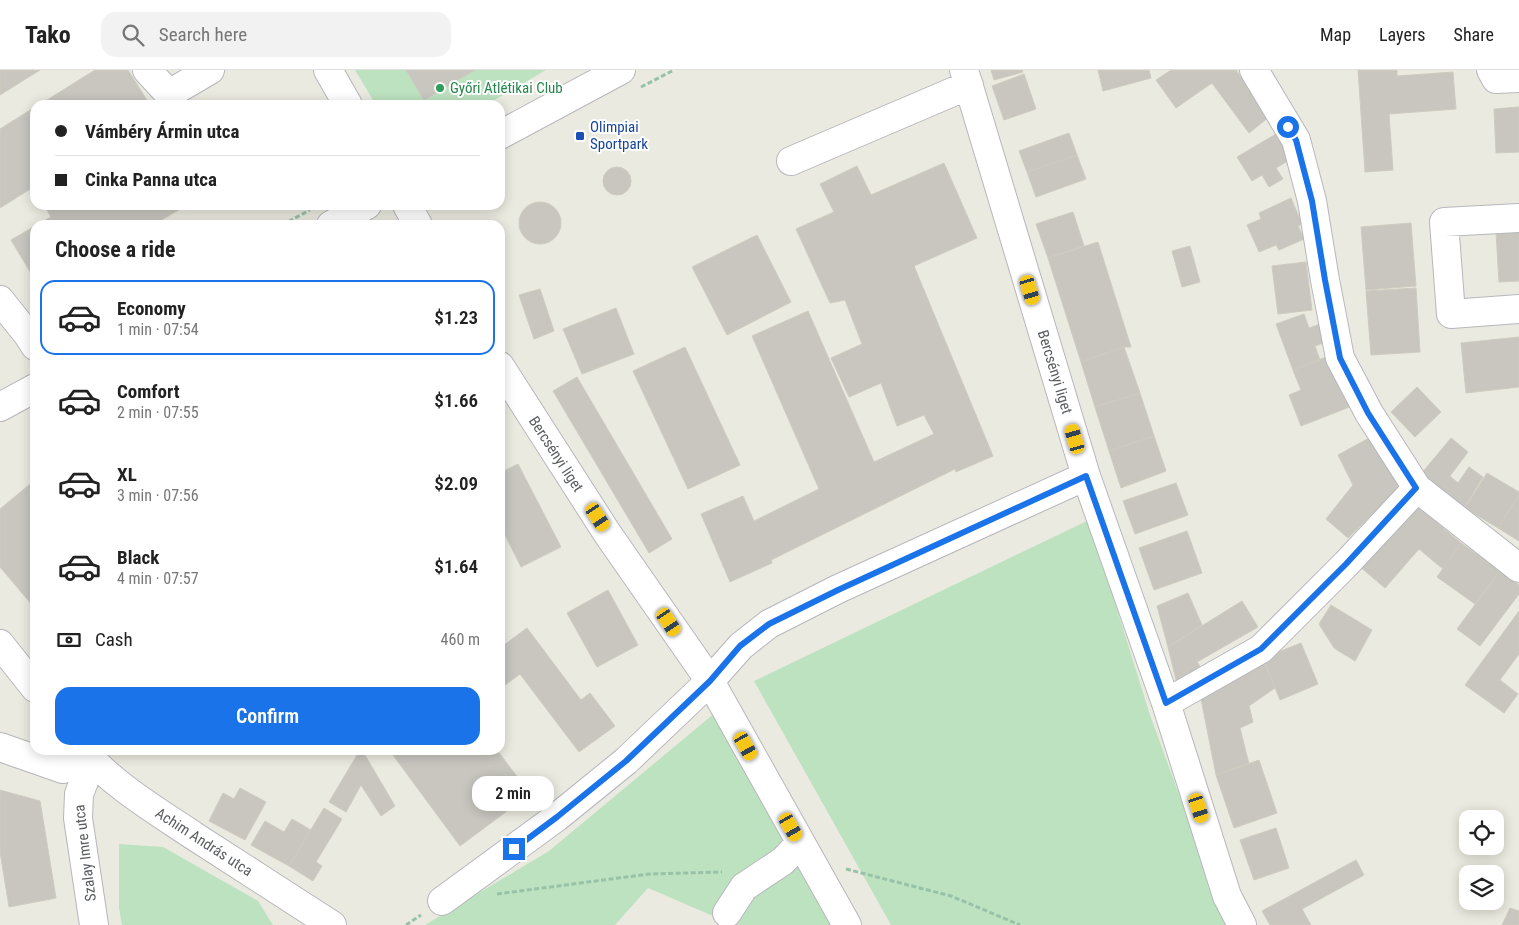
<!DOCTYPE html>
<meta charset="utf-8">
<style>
:root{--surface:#fff;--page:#f2f2f2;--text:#222;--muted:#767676;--line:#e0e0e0;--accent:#1a73e8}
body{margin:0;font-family:"Roboto Condensed",sans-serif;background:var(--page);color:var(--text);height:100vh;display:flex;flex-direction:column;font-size:19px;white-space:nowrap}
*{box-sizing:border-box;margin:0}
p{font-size:16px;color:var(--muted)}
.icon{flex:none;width:28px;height:28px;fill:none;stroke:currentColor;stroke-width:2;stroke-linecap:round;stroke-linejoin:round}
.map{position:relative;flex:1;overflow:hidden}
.drawer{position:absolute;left:30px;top:150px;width:475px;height:535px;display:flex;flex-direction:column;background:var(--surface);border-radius:15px;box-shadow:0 2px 12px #0003}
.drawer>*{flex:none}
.guide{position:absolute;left:30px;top:30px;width:475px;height:110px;border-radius:15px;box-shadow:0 2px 12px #0003;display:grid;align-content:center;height:110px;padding:0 25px;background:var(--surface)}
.tools{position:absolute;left:1459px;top:740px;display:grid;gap:10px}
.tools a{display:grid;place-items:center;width:45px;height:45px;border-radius:10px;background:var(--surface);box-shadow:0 2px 12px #0003;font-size:25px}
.end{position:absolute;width:22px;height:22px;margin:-11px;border:6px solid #1a73e8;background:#fff;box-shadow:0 0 0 2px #fff}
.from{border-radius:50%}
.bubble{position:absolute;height:35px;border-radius:15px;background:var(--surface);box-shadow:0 2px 12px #0003;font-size:16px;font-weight:600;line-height:35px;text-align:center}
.car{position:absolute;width:15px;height:30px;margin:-15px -8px;border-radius:6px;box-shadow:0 0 4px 1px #0007;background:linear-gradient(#f5c518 24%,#345 0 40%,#f5c518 0 76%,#345 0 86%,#f5c518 0)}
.guide b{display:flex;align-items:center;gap:18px;height:48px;font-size:19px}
.guide b+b{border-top:1px solid var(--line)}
.guide i{width:12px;height:12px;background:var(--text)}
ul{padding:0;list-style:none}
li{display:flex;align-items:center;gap:15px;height:75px;margin:0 10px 8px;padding:0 15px;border:2px solid transparent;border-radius:15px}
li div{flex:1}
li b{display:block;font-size:19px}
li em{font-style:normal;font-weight:600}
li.selected{border-color:var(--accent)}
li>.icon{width:45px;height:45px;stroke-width:1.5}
h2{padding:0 25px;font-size:22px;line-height:60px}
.pay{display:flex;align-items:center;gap:12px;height:55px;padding:0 25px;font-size:19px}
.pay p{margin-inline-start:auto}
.primary-button{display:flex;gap:10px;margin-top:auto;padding:10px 25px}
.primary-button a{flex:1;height:58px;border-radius:15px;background:var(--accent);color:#fff;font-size:20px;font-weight:600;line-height:58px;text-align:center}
header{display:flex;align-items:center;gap:30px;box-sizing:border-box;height:70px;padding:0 25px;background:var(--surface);border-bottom:1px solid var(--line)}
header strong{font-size:24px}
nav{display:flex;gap:28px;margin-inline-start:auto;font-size:18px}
.search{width:350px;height:45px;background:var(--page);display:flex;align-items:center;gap:12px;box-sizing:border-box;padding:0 18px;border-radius:15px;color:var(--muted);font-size:19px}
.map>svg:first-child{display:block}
</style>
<header>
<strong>Tako</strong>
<div class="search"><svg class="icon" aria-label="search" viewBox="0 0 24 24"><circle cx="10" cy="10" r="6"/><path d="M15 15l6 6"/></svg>Search here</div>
<nav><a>Map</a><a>Layers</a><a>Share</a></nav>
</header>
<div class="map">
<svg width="1519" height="855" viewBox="0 0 1519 855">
<rect width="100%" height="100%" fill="#ebeae0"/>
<path fill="#bde2c0" d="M355 0H546L486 35H376Z
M1089 450 1150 645 1220 837 1230 855H891L754 611Z
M716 642 836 855H734L648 818 615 855H425L549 781Z
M119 774 163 777 258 831 273 855H122L119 838Z"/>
<path fill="#c8c6bf" stroke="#cfcbbf" d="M0 0H40L0 25Z
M95 0H128L150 35H39Z
M406 0H475L424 30Z
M991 0H1022L1023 2 994 10Z
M1098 0H1149L1151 8 1103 21Z
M1171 0H1236L1269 47 1249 63 1212 13 1176 38 1156 10Z
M1358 0H1397V6L1453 2 1456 39 1389 44 1393 100 1365 102Z
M1024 4 1036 39 1004 50 992 16Z
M35 37V116L0 138V59Z
M1519 37V82L1496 83 1494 39Z
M1069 63 1077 85 1027 102 1019 81Z
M1276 64 1291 89 1276 98 1283 109 1269 117 1262 105 1252 111 1237 87Z
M1077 85 1086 109 1036 127 1027 102Z
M944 93 977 168 914 196 993 386 956 402 955 399 771 490 772 493 730 512 701 444 743 426 754 451 819 419 752 266 808 241 874 392 934 364 924 345 897 356 881 313 849 327 831 288 862 274 845 230 830 233 796 159 834 142 820 114 857 96 871 125Z
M603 111a14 14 0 1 1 28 0a14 14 0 1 1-28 0Z
M1291 128 1302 154 1298 156 1304 169 1279 180 1276 175 1259 182 1247 155 1261 149 1259 143Z
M519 153a21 21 0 1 1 42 0a21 21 0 1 1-42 0Z
M44 135H187L153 155H37L51 147Z
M1073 142 1084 176 1048 188 1036 154Z
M1411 153 1416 216 1366 220 1361 157Z
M35 156V210L11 170Z
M1519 160V211L1499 212 1496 162Z
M757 165 791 232 727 265 692 197Z
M1098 172 1131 277H1124L1081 292 1048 188Z
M1190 176 1200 212 1182 217 1172 181Z
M1306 192 1312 240 1278 244 1272 196Z
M1416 218 1420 282 1371 285 1366 221Z
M540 219 554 261 534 269 519 225Z
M616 238 634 284 582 304 563 259Z
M1304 244 1309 258 1320 254 1326 272 1315 276 1320 290 1293 300 1276 254Z
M1519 267V317L1466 323 1461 273Z
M685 277 740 395 688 419 633 301Z
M1124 277 1140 323 1095 337 1081 292Z
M1331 285 1352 336 1301 356 1289 325 1301 320 1293 300Z
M577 307 672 469 649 483 553 321Z
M1417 317 1441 342 1415 367 1391 342Z
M1140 323 1154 366 1109 381 1095 337Z
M1154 366 1166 401 1121 418 1109 381Z
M1371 367 1401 416 1348 468 1326 449 1353 415 1338 385Z
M1451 368 1468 382 1450 406 1458 413 1469 397 1483 407 1463 440 1421 404Z
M518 394 561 477 521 497 500 455V403Z
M1487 403 1519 422V425L1498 458 1465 438Z
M35 410V535L33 536 0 497V439Z
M1176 413 1188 445 1135 464 1123 431Z
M1519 425V471L1498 458Z
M1412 432 1461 473 1443 499 1419 479 1385 518 1359 496Z
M1187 461 1202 503 1154 520 1139 478Z
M1461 473 1500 501 1475 534 1437 507Z
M1500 501 1519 515V524L1480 576 1457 559Z
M608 520 638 575 597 597 567 543Z
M1188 523 1202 555 1168 577 1157 536Z
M1242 531 1258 557 1197 592 1202 599 1177 614 1168 577Z
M1331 535 1372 560 1355 591 1334 578 1319 554Z
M1519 541V584L1500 610 1518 624 1504 643 1465 615Z
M527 558 581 630 590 623 615 656 579 682 520 604 504 616 500 610V578Z
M1301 573 1318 614 1280 630 1263 588Z
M1263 588 1275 618 1249 636 1253 652 1240 658 1249 694 1216 705 1200 624Z
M360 680H362L395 736 381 746 361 715 346 742 329 732Z
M400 680H497L530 724 460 776 393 685Z
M1259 690 1277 743 1234 758 1216 705Z
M240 718 266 732 245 770 209 751 223 723 234 729Z
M0 720 40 731 56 828 9 837 0 782Z
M324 738 342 749 316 792 322 796 313 811 289 796Z
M292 749 311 760 289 796 251 775 265 751 284 762Z
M1276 758 1289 798 1254 810 1240 770Z
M1356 790 1364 805 1302 839 1311 855H1270L1262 841Z
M1510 838 1519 841V855H1502Z"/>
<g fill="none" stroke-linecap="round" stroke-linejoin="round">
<defs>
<path id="minor" d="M147 0 169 24 210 0
M328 0 348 35
M964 0 1086 406 1166 633 1227 826 1242 855
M1254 0 1296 70 1312 131 1325 210 1340 288 1369 343 1417 418 1519 498
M1491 0 1496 9 1519 8
M500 65 621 0
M791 91 969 15
M407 135 418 155
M1519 148 1444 152 1451 244 1519 239
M331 155 367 135
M0 230 28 265 35 276
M500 296 607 463 710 611 847 855
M0 337 35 318
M0 574 35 618
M1166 633 1261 579 1346 494 1417 418
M0 677 63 699 92 691 79 724 78 748 94 855
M84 680C109 713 160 743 194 766 240 796 286 825 332 855
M442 831 557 747 626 691 710 611 741 576 769 554 838 519 1086 406
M727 843 744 817 783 791 800 773"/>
</defs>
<use href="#minor" stroke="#b6b7bc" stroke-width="30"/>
<path stroke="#97c2a7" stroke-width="3" stroke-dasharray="5 2.5" stroke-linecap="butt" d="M641 17 674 0
M282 155 310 140
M846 799 951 826 1020 855
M497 824 649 804 722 802
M406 855 421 845"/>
<use href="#minor" stroke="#fff" stroke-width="28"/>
</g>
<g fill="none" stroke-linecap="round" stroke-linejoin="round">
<path stroke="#1a73e8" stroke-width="6" d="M514 779 557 747 626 691 710 611 740 576 769 554 838 520 1086 406 1166 633 1261 579 1346 494 1416 418 1368 343 1340 288 1325 210 1312 131 1296 70 1288 57"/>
</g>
<circle fill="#2e9e5b" stroke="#fff" stroke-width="2" cx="440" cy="18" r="5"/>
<rect fill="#1a4fb4" stroke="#fff" stroke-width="2" x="575" y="61" width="10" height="10" rx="2.5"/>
<g text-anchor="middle" stroke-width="4" stroke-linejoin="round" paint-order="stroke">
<g font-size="15" fill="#27864d" stroke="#fff" text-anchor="start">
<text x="450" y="23">Győri Atlétikai Club</text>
</g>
<g font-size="15" fill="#164399" stroke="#fff" text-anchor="start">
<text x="590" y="62">Olimpiai<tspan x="590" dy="17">Sportpark</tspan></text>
</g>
<g font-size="15" fill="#595c60" stroke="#fff">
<text transform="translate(1055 302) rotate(73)" y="5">Bercsényi liget</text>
<text transform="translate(556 384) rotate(57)" y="5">Bercsényi liget</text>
<text transform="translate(204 772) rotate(33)" y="5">Achim András utca</text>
<text transform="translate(85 783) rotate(-97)" y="5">Szalay Imre utca</text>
</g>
</g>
</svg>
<div class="tools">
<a><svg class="icon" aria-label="locate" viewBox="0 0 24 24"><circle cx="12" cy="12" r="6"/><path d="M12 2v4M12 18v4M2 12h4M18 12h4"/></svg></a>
<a><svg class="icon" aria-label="layers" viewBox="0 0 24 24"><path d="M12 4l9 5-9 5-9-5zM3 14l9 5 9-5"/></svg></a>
</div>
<i class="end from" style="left:1288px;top:57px"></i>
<i class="end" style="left:514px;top:779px"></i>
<div class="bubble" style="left:472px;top:706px;width:82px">2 min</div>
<i class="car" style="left:1030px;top:220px;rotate:163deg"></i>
<i class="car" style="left:1075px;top:369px;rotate:344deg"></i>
<i class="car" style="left:598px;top:447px;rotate:147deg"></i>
<i class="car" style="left:669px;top:552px;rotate:146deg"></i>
<i class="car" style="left:746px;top:676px;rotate:151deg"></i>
<i class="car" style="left:1199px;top:738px;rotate:162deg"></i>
<i class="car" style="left:791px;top:757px;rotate:150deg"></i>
<div class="guide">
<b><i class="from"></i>Vámbéry Ármin utca</b>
<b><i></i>Cinka Panna utca</b>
</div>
<section class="drawer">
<h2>Choose a ride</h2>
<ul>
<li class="selected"><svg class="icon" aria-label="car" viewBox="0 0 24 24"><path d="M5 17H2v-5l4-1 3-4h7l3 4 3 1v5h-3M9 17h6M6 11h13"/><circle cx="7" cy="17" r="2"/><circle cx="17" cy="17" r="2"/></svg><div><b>Economy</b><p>1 min · 07:54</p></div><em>$1.23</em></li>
<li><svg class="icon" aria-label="car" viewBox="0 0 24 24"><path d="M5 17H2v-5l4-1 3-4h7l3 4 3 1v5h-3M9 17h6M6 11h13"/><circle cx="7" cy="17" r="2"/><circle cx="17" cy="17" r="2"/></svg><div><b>Comfort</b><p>2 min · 07:55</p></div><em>$1.66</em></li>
<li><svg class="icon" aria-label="car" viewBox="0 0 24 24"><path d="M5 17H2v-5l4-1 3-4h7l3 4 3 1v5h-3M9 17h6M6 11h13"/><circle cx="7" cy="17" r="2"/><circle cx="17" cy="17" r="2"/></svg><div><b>XL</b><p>3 min · 07:56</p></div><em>$2.09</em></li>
<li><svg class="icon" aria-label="car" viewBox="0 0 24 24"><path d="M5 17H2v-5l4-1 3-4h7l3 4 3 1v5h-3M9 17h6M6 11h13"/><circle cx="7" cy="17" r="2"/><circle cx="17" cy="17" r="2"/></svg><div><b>Black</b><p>4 min · 07:57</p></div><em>$1.64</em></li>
</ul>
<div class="pay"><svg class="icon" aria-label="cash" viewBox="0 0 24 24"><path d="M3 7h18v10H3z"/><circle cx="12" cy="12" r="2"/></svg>Cash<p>460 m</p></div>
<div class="primary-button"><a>Confirm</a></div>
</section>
</div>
